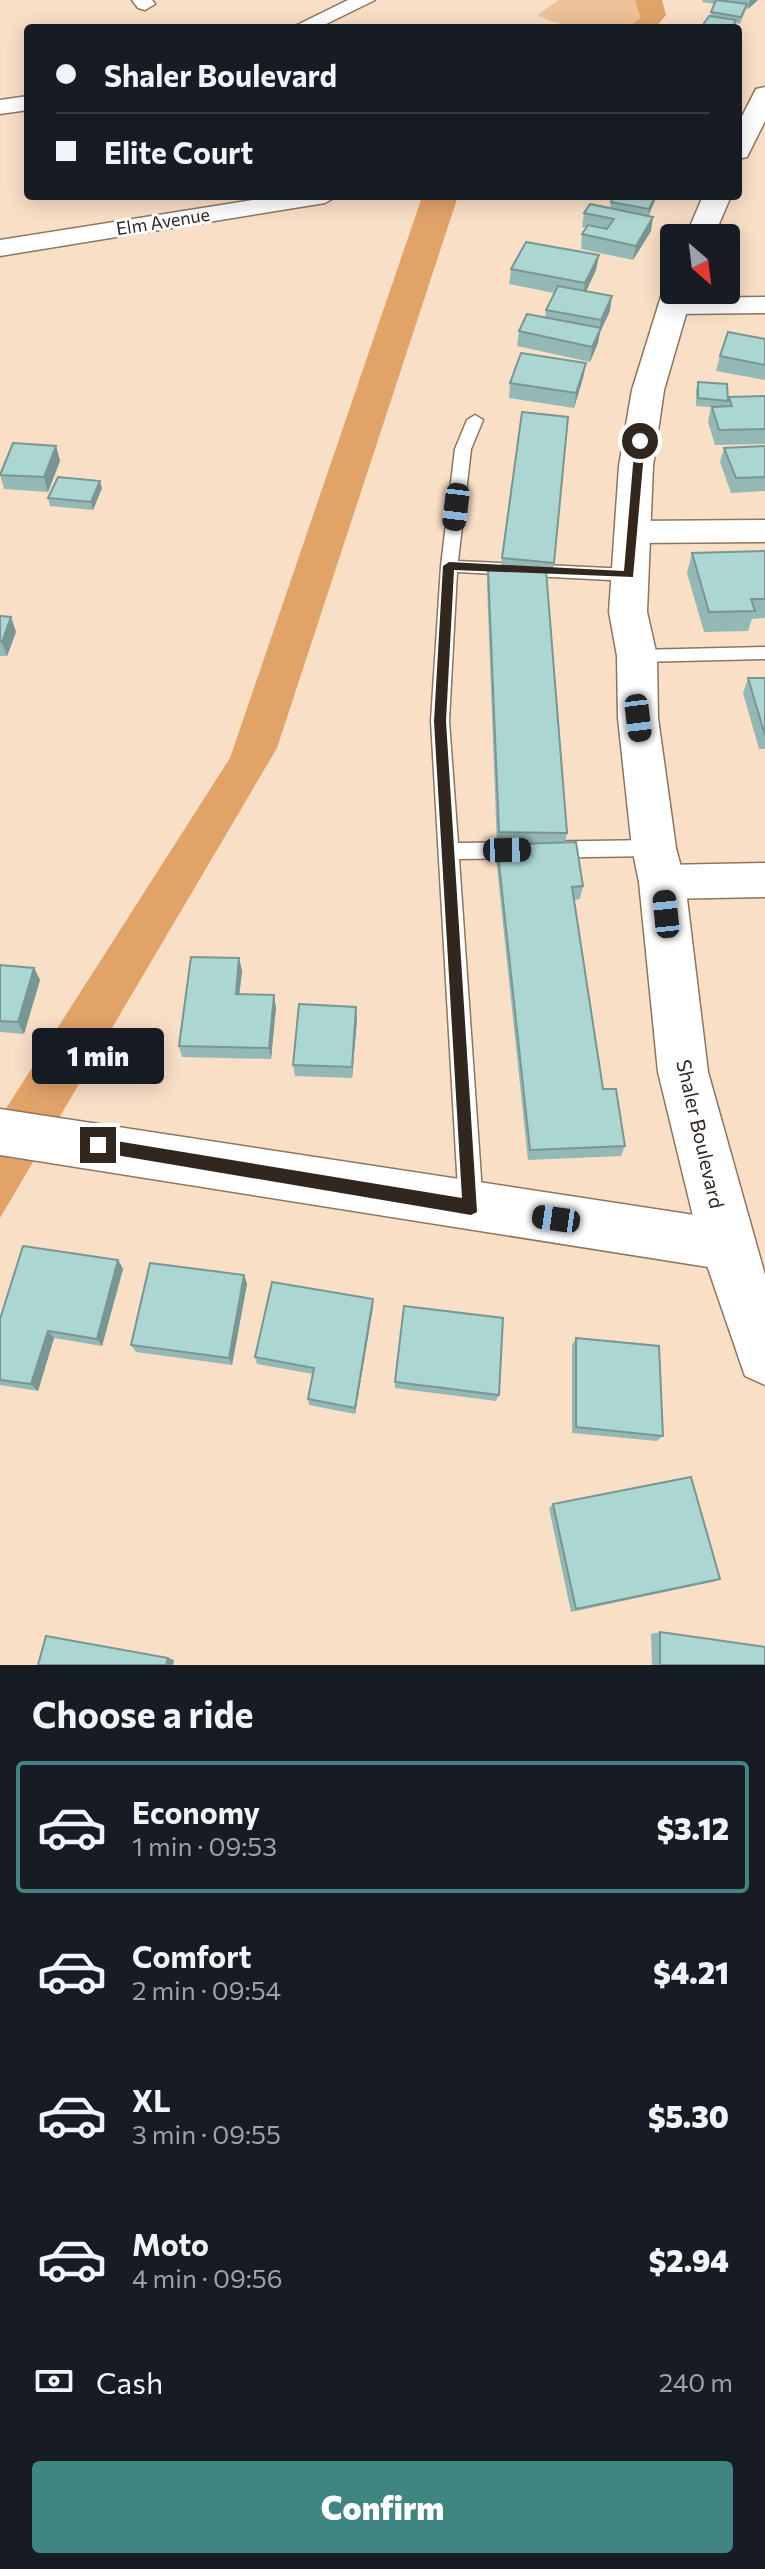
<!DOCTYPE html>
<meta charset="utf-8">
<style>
:root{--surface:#171b24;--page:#20242c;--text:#f1f3f6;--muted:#9ea1a6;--line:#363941;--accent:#3f8682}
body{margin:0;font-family:Commissioner,sans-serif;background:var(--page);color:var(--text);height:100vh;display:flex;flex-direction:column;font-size:30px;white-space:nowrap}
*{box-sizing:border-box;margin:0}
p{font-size:26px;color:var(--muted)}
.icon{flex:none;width:44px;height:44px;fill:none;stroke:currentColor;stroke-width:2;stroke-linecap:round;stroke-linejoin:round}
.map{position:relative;height:1665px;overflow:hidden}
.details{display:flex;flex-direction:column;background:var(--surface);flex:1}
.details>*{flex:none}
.guide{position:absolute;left:24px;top:24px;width:718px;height:176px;border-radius:8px;box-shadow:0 4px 20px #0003;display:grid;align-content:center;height:176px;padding:0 32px;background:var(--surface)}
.needle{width:52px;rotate:152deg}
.buttons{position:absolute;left:660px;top:224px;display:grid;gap:16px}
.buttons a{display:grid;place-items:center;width:80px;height:80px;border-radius:8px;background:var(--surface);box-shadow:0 4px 20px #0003;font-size:40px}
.end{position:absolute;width:36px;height:36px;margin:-18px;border:10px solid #31271e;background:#fff;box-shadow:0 0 0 4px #fff}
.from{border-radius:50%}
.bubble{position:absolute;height:56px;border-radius:8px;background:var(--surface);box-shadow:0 4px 20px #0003;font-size:26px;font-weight:800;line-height:56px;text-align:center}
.car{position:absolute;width:24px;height:48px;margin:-24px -12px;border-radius:10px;box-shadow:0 0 6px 2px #0007;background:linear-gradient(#222 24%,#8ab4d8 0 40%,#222 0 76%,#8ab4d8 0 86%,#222 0)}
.guide b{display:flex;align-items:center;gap:28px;height:76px;font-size:30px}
.guide b+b{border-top:2px solid var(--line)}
.guide i{width:20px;height:20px;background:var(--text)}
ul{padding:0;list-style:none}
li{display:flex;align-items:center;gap:24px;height:132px;margin:0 16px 12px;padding:0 16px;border:4px solid transparent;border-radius:8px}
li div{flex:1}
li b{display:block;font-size:30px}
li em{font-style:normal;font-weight:800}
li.current{border-color:var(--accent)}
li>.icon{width:72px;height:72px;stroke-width:1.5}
h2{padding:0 32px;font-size:36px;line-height:96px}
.pay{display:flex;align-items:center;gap:20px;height:88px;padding:0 32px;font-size:30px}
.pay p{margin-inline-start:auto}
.button{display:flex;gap:16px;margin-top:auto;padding:16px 32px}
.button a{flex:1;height:92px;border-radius:8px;background:var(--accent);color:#fff;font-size:32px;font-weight:800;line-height:92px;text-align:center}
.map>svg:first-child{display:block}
</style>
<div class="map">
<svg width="765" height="1665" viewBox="0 0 765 1665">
<rect width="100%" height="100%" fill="#fadfc7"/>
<path fill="#eec198" d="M559 0H635L642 18C611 37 568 30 537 15Z"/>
<path fill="#e2a369" d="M635 0H662L666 15 655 28H625L641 18Z
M458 196 277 748 0 1218V1118L230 758 422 197Z"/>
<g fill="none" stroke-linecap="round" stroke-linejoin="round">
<defs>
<path id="lane" d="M475 415 483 420 471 449 458 561 629 569 637 575 629 581 457 572 449 721 458 843 654 840 661 842 664 848 661 854 654 856 459 859 483 1207 480 1216 471 1219 462 1216 459 1207 431 721 441 566 455 449 467 420Z
M765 647V659L637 662 628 656 637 650Z"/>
<path id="street" d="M132 0H152L155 4 145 10 138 8Z
M348 0H375L318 28H291Z
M28 96V110L0 114V100Z
M278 196H337L325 203 0 256V240Z
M765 297V313L672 314 662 312 658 306 662 300 672 298Z
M765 520V542L632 543 620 540 616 532 620 524 632 521Z
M765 863V897L662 899 647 894 641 882 647 870 662 865Z
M0 1109 727 1220 745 1227 752 1245 745 1263 727 1270 0 1155Z"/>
<path id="secondary" d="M765 87V121L747 157 738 159V124L756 89Z
M703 196H731L713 238H685Z
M674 282V290H693L664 390 653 466 647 612 657 656 658 718 676 848 685 882 708 1072 765 1275V1385L745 1376 700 1245 658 1072 639 882 632 848 618 718 617 656 609 612 619 466 632 390 663 290Z"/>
</defs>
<use href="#lane" stroke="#8d7560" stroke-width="3"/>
<use href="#street" stroke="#8d7560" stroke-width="3"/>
<use href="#secondary" stroke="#8d7560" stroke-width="3"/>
<use href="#lane" fill="#fff" fill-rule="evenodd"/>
<use href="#street" fill="#fff" fill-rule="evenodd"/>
<use href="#secondary" fill="#fff" fill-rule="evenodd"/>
</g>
<path fill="#94b8b5" d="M703 0H758L748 9H746L740 24 736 23 734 28 710 16 715 4 702 2Z
M656 198 648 216 651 231 633 260 581 249 582 234 586 228 582 227 584 213 610 208 611 202Z
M599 255 596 270 586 291 610 311 600 332 598 343 590 362 517 346 519 331 545 318 546 310 554 293 509 284 511 269Z
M765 339V380L716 371 720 356Z
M586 363 583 378 574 408 509 398 510 383Z
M698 382 728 401 726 406 729 397 765 396V444L715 445 708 422 711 407 696 406V390Z
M522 412 554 563 553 570H546L567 833 565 842 583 886 580 899 574 900 603 1089 625 1146 621 1156 528 1160 496 858 497 846 487 584 488 569 545 570 501 566Z
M56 446 60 461 48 492 4 489 0 474Z
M765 446V491L731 493 720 462 724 448Z
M102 488 93 510 50 506 48 498Z
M765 551V618L752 619 748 631 704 632 687 573 692 553Z
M0 616 11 617 16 632 7 656H0Z
M748 678H765V749H759L743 693Z
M239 958 242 971 239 994 276 1007 271 1059 182 1057 179 1046Z
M0 965 34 968 40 980 24 1034 0 1032Z
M357 1019 352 1078 295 1076 293 1065Z
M118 1260 123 1269 102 1346 54 1338 38 1391 0 1385V1319Z
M244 1275 247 1284 232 1365 136 1352 131 1345Z
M373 1299V1307L355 1414 309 1405 308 1399 313 1374 257 1364 255 1357Z
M576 1338 663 1436 657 1441 572 1433V1345Z
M395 1382 499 1395 496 1401 395 1388Z
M553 1504 720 1579 712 1582 571 1612 549 1508Z
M660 1632 765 1665H652L651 1634Z"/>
<path fill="#789693" d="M750 0H758L748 9Z
M655 196H657L656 198 648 217 649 209Z
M653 217 651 231 633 260 636 246Z
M599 255 596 270 583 298 585 283Z
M612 296 610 311 600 332 598 343 590 362 592 347 599 331 601 320Z
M586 363 583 378 574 408 576 393Z
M56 446 60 461 48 492 44 477Z
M100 481 102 488 93 510 91 502Z
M11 617 16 632 7 656 2 642Z
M239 958 242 971 238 1006 236 994Z
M34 968 40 980 24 1034 18 1022Z
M274 995 276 1007 271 1059 269 1048Z
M356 1007 357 1019 352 1078V1067Z
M118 1260 123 1269 102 1346 97 1339Z
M244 1275 247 1284 232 1365 229 1358Z
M373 1299V1307L355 1414V1408Z
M48 1331 54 1338 38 1391 31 1384Z
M168 1658 174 1660 173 1665H166Z"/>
<path fill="#acd6d2" stroke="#789693" stroke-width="2" d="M716 0 747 4 741 17 711 12Z
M709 16 736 20 732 28H701Z
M614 196H655L649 209 611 202Z
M590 204 653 217 636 246 582 234 588 225 607 229 614 219 584 213Z
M526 242 599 255 585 283 511 269Z
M558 286 612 296 601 320 546 310Z
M527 314 601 328 592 347 519 331Z
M728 332 765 339V365L720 356Z
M521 353 586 363 576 393 510 383Z
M698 382 727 384 728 401 698 398Z
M765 396V429L719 430 712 407 732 406 729 397Z
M522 412 568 417 554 563 502 558Z
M13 443 56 446 44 477 0 475Z
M765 446V477L736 478 724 448Z
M58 477 100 481 91 502 48 498Z
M765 551V599H751L755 611 709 612 692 553Z
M488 569 546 570 567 833 499 832Z
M0 616 11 617 2 642 0 641Z
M748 678H765V735Z
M576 842 583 886 572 887 603 1089H616L625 1146 530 1150 497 845Z
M191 957 239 958 236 994 274 995 269 1048 179 1046Z
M0 965 34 968 18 1022 0 1021Z
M299 1004 356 1007 352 1067 293 1065Z
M23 1246 118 1260 97 1339 48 1331 31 1384 0 1380V1319Z
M150 1263 244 1275 229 1358 131 1345Z
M272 1282 373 1299 355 1408 308 1399 314 1368 255 1357Z
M404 1306 503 1318 499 1395 395 1382Z
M576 1338 659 1346 663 1436 576 1427Z
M691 1477 720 1579 576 1609 553 1504Z
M660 1632 765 1647V1665H660Z
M46 1636 168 1658 166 1665H38Z"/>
<path fill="#31271e" d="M640 438 645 441 633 577 454 570 446 721 477 1212 471 1215 92 1151 90 1145 98 1138 462 1198 434 721 443 566 449 562 624 571 635 441Z"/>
<g text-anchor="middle" stroke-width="6" stroke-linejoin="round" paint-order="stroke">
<g font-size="18" fill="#31271e" stroke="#fff">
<text transform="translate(163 222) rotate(-9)" y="6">Elm Avenue</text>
</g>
<g font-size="20" fill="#31271e" stroke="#fff">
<text transform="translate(700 1134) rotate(77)" y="7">Shaler Boulevard</text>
</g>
</g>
</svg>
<div class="buttons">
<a><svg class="needle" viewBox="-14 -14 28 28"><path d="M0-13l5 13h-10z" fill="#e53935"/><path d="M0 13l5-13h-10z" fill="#9ea1a6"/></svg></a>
</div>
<i class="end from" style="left:640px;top:441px"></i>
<i class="end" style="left:98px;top:1145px"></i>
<div class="bubble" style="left:32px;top:1028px;width:132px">1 min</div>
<i class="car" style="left:456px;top:507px;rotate:187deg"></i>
<i class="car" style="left:638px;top:718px;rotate:173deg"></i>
<i class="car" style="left:507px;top:850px;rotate:89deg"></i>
<i class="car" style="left:666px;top:914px;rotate:354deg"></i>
<i class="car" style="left:556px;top:1219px;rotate:278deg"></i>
<div class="guide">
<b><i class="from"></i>Shaler Boulevard</b>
<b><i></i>Elite Court</b>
</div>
</div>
<section class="details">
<h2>Choose a ride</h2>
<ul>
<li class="current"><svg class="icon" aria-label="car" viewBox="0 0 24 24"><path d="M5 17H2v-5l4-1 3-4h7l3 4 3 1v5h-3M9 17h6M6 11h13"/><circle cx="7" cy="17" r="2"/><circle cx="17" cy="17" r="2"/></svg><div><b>Economy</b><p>1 min · 09:53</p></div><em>$3.12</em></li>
<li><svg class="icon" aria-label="car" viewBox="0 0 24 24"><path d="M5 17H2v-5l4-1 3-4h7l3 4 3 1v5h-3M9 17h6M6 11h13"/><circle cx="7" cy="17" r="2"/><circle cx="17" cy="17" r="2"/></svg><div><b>Comfort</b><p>2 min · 09:54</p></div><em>$4.21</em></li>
<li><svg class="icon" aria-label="car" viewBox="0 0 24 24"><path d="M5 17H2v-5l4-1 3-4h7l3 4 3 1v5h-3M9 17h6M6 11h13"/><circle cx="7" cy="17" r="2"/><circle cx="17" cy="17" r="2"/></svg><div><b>XL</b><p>3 min · 09:55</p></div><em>$5.30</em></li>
<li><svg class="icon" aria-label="car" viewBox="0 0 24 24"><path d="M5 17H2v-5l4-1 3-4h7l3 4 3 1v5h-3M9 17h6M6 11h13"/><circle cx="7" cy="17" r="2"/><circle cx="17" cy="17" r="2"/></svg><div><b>Moto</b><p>4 min · 09:56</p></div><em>$2.94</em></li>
</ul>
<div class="pay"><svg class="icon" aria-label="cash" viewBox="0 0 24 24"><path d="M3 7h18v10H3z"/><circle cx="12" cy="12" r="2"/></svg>Cash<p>240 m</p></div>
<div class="button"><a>Confirm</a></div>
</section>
